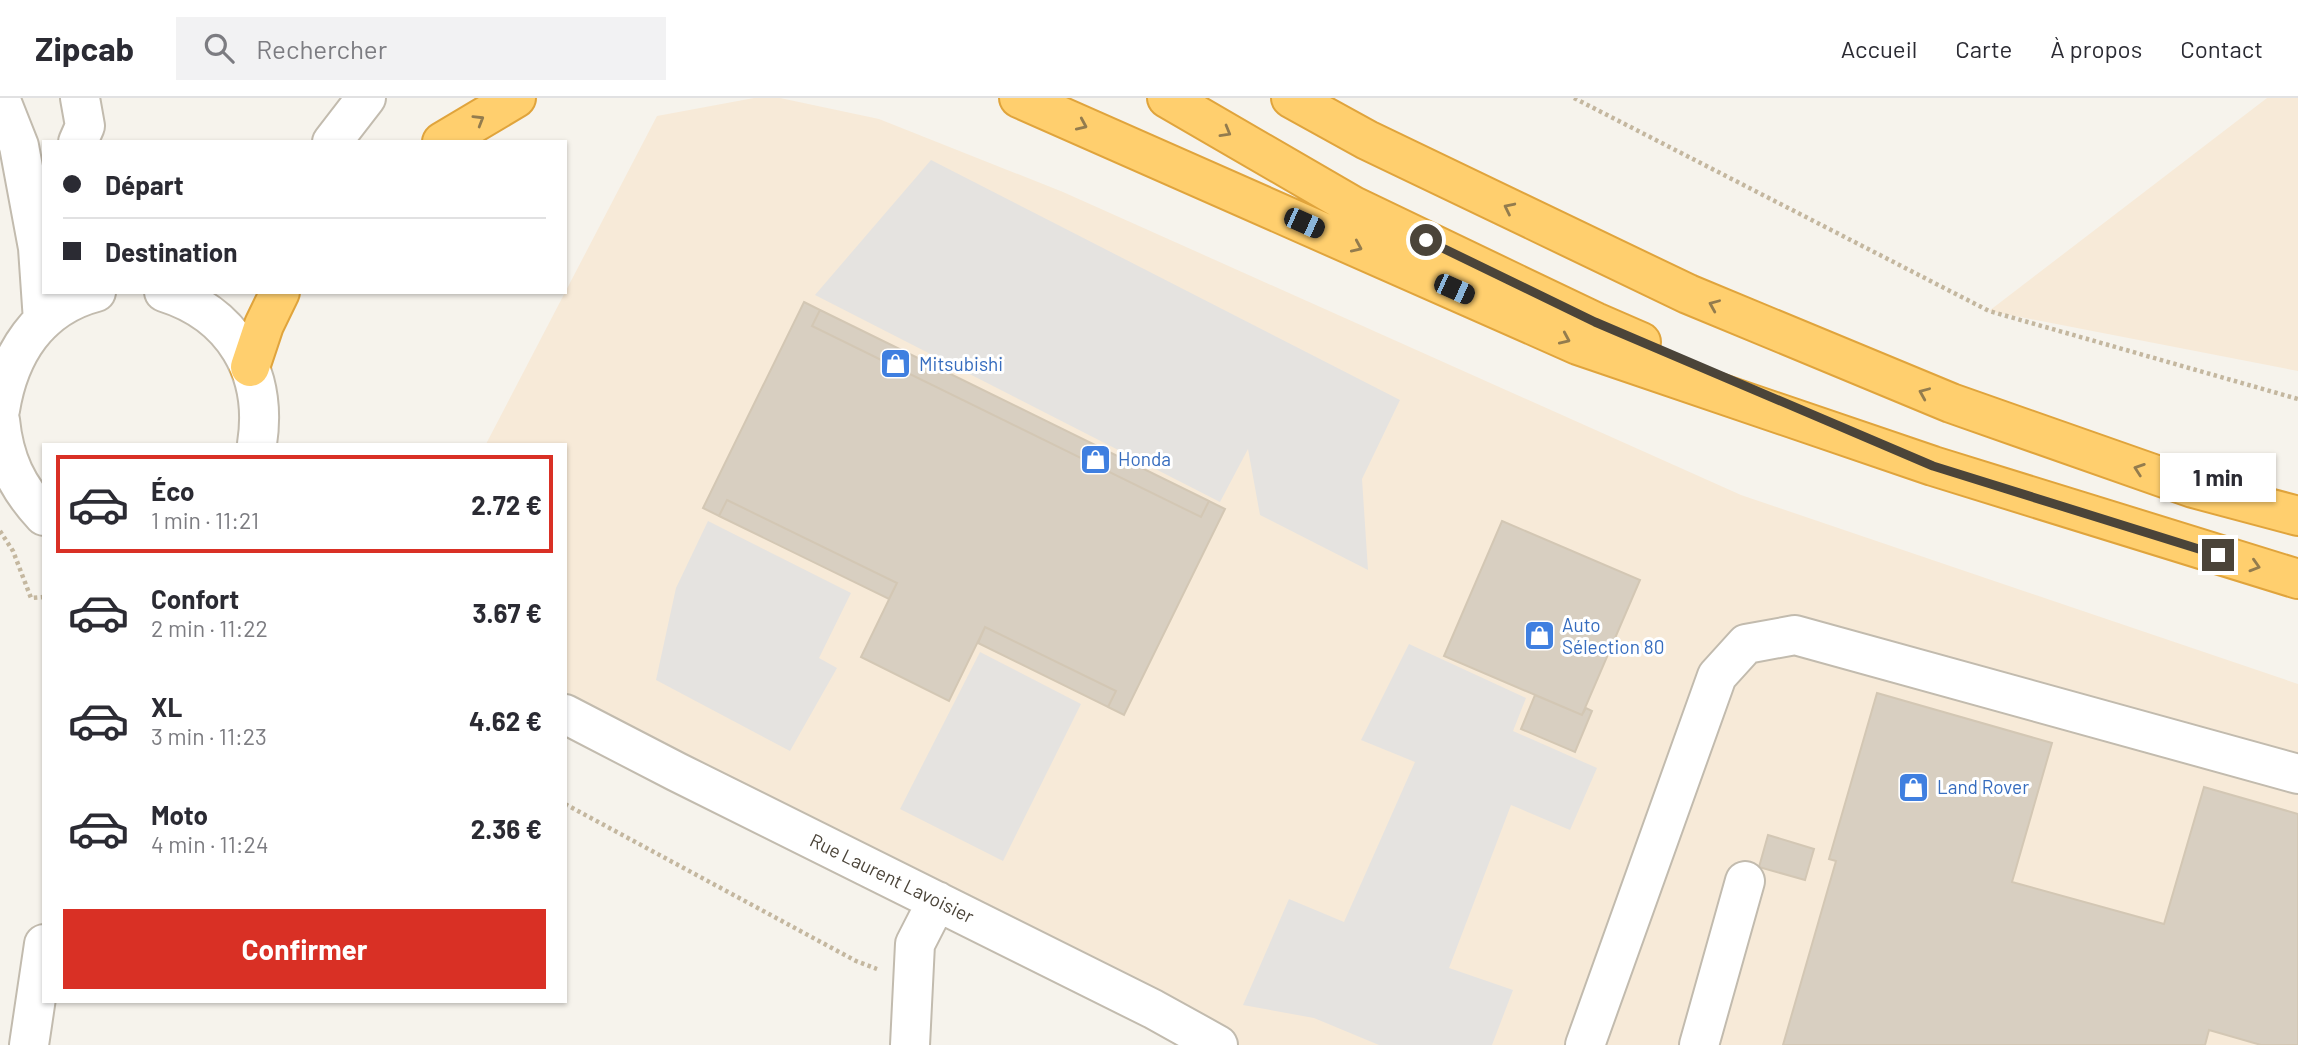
<!DOCTYPE html>
<html lang="fr">
<meta charset="utf-8">
<style>
:root{--surface:#fff;--page:#f2f2f3;--text:#2b2b33;--muted:#7c7c81;--line:#e1e1e2;--accent:#d93025}
body{margin:0;font-family:Barlow,sans-serif;background:var(--page);color:var(--text);height:100vh;display:flex;flex-direction:column;font-size:26px;white-space:nowrap}
*{box-sizing:border-box;margin:0}
p{font-size:23px;color:var(--muted)}
.icon{flex:none;width:38px;height:38px;fill:none;stroke:currentColor;stroke-width:2;stroke-linecap:round;stroke-linejoin:round}
.map{position:relative;flex:1;overflow:hidden}
.details{position:absolute;left:42px;top:345px;width:525px;height:560px;display:flex;flex-direction:column;background:var(--surface);border-radius:0px;box-shadow:0 2px 5px #0004}
.details>*{flex:none}
.top-card{position:absolute;left:42px;top:42px;width:525px;height:154px;border-radius:0px;box-shadow:0 2px 5px #0004;display:grid;align-content:center;height:154px;padding:0 21px;background:var(--surface)}
.end{position:absolute;width:32px;height:32px;margin:-16px;border:9px solid #4b4439;background:#fff;box-shadow:0 0 0 4px #fff}
.from{border-radius:50%}
.bubble{position:absolute;height:49px;border-radius:0px;background:var(--surface);box-shadow:0 2px 5px #0004;font-size:23px;font-weight:700;line-height:49px;text-align:center}
.car{position:absolute;width:21px;height:42px;margin:-21px -10px;border-radius:9px;box-shadow:0 0 5px 2px #0007;background:linear-gradient(#222 24%,#8ab4d8 0 40%,#222 0 76%,#8ab4d8 0 86%,#222 0)}
.top-card b{display:flex;align-items:center;gap:24px;height:66px;font-size:26px}
.top-card b+b{border-top:2px solid var(--line)}
.top-card i{width:18px;height:18px;background:var(--text)}
ul{padding:12px 0 0;list-style:none}
li{display:flex;align-items:center;gap:21px;height:98px;margin:0 14px 10px;padding:0 7px;border:4px solid transparent;border-radius:0px}
li div{flex:1}
li b{display:block;font-size:26px}
li em{font-style:normal;font-weight:700}
li.selected{border-color:var(--accent)}
li>.icon{width:63px;height:63px;stroke-width:1.5}
.primary-button{display:flex;gap:14px;margin-top:auto;padding:14px 21px}
.primary-button a{flex:1;height:80px;border-radius:0px;background:var(--accent);color:#fff;font-size:28px;font-weight:700;line-height:80px;text-align:center}
header{display:flex;align-items:center;gap:42px;box-sizing:border-box;height:98px;padding:0 35px;background:var(--surface);border-bottom:2px solid var(--line)}
header strong{font-size:33px}
nav{display:flex;gap:38px;margin-inline-start:auto;font-size:24px}
.search{width:490px;height:63px;background:var(--page);display:flex;align-items:center;gap:18px;box-sizing:border-box;padding:0 24px;border-radius:0px;color:var(--muted);font-size:26px}
.map>svg:first-child{display:block}
</style>
<header>
<strong>Zipcab</strong>
<div class="search"><svg class="icon" aria-label="search" viewBox="0 0 24 24"><circle cx="10" cy="10" r="6"/><path d="M15 15l6 6"/></svg>Rechercher</div>
<nav><a>Accueil</a><a>Carte</a><a>À propos</a><a>Contact</a></nav>
</header>
<div class="map">
<svg width="2298" height="947" viewBox="0 0 2298 947">
<rect width="100%" height="100%" fill="#f6f3ec"/>
<path fill="#f7ead8" d="M754 0H780L879 21 1063 94 1741 397 2298 586V947H1218L565 616V346H486L657 18Z
M2267 0H2298V273L1989 213Z"/>
<path fill="#e5e3e0" d="M931 62 1400 302 1362 381 1368 472 1260 417 1248 351 1220 404 815 197Z
M708 423 851 495 819 560 837 570 790 653 656 582 676 490Z
M1409 546 1526 600 1513 633 1597 670 1570 732 1511 707 1449 870 1513 892 1492 947H1379L1314 920 1243 907 1289 801 1344 824 1415 664 1361 642Z
M980 554 1081 606 1003 763 900 711Z"/>
<path fill="#d8cfc1" stroke="#d3c7b4" stroke-width="2" d="M804 204 820 212 812 228 1201 419 1209 403 1225 411 1124 617 1108 609 1116 593 985 529 949 603 861 559 897 485 727 402 719 418 703 410Z
M820 212 1209 403 1201 419 812 228Z
M727 402 897 485 889 501 719 418Z
M1502 423 1640 482 1582 617 1444 558Z
M985 529 1116 593 1108 609 978 545Z
M1877 595 2052 645 2012 784 2164 826 2204 689 2298 716V947H2261L2209 932 2205 947H1783L1836 763 1829 761Z
M1535 597 1582 617 1586 610 1592 613 1575 654 1521 631Z
M1768 737 1814 751 1805 782 1759 769Z"/>
<g fill="none" stroke-linecap="round" stroke-linejoin="round">
<defs>
<path id="minor" d="M0 0 19 48 38 150 43 223
M78 44 85 28 80 0
M332 44 366 0
M164 194C234 216 268 275 257 346
M0 312C9 256 38 209 96 194
M0 322C4 362 17 389 44 418
M565 616 677 674 1153 911 1218 947
M29 947 44 846
M910 947 915 846 937 803
M1585 947 1717 578 1746 546 1795 537 2298 676
M1699 947 1745 783"/>
<path id="highway" d="M1019 0 1578 247 1933 368 2298 481
M1167 0 1353 108 1595 224 1641 244
M1291 0 1367 42 1688 196 1951 305 2193 390 2298 418
M442 44 516 0
M250 269 264 227 280 194"/>
</defs>
<use href="#minor" stroke="#c2bbae" stroke-width="42"/>
<use href="#highway" stroke="#e0a43c" stroke-width="42"/>
<path stroke="#c4b79f" stroke-width="4.5" stroke-dasharray="3.5 3.5" stroke-linecap="butt" d="M1574 0 1989 213 2298 301
M0 433 13 453 31 500 44 499
M565 706 856 863 877 871"/>
<use href="#minor" stroke="#fff" stroke-width="38"/>
<use href="#highway" stroke="#ffcf6e" stroke-width="38"/>
</g>
<defs><path id="oneway-chevron" d="M-2-3.5L2.5 0L-2 3.5" fill="none" stroke-width="1.6" stroke-linecap="round" stroke-linejoin="round" transform="scale(1.75)"/></defs>
<g stroke="#937c4e">
<use href="#oneway-chevron" transform="translate(479 22) rotate(-31)"/>
<use href="#oneway-chevron" transform="translate(1082 27) rotate(24)"/>
<use href="#oneway-chevron" transform="translate(1226 34) rotate(30)"/>
<use href="#oneway-chevron" transform="translate(1509 110) rotate(-154)"/>
<use href="#oneway-chevron" transform="translate(1357 149) rotate(24)"/>
<use href="#oneway-chevron" transform="translate(1714 207) rotate(-157)"/>
<use href="#oneway-chevron" transform="translate(1565 241) rotate(24)"/>
<use href="#oneway-chevron" transform="translate(1924 295) rotate(-157)"/>
<use href="#oneway-chevron" transform="translate(2139 371) rotate(-161)"/>
<use href="#oneway-chevron" transform="translate(2255 468) rotate(17)"/>
</g>
<g fill="none" stroke-linecap="round" stroke-linejoin="round">
<path stroke="#4b4439" stroke-width="9" d="M1426 142 1595 224 1933 368 2218 457"/>
</g>
<defs>
<symbol id="shop-square" viewBox="-11 -11 22 22"><rect x="-9" y="-9" width="18" height="18" rx="4" fill="#3f7fe0" stroke="#fff"/><path d="M-5-2.5h2.3a2.7 3.5 0 0 1 5.4 0H5L5.5 6h-11ZM-1.5-2.5h3a1.5 2.3 0 0 0-3 0Z" fill="#fff"/></symbol>
</defs>
<g fill-rule="evenodd">
<use href="#shop-square" x="878" y="248" width="35" height="35"/>
<use href="#shop-square" x="1078" y="344" width="35" height="35"/>
<use href="#shop-square" x="1522" y="520" width="35" height="35"/>
<use href="#shop-square" x="1896" y="672" width="35" height="35"/>
</g>
<g text-anchor="middle" stroke-width="6" stroke-linejoin="round" paint-order="stroke">
<g font-size="19" fill="#366cbe" stroke="#fff" text-anchor="start">
<text x="919" y="273">Mitsubishi</text>
<text x="1118" y="368">Honda</text>
<text x="1562" y="534">Auto<tspan x="1562" dy="22">Sélection 80</tspan></text>
<text x="1937" y="696">Land Rover</text>
</g>
<g font-size="19" fill="#4b4439" stroke="#fff">
<text transform="translate(892 780) rotate(26)" y="7">Rue Laurent Lavoisier</text>
</g>
</g>
</svg>
<i class="end from" style="left:1426px;top:142px"></i>
<i class="end" style="left:2218px;top:457px"></i>
<div class="bubble" style="left:2160px;top:355px;width:116px">1 min</div>
<i class="car" style="left:1304px;top:125px;rotate:114deg"></i>
<i class="car" style="left:1454px;top:191px;rotate:114deg"></i>
<div class="top-card">
<b><i class="from"></i>Départ</b>
<b><i></i>Destination</b>
</div>
<section class="details">
<ul>
<li class="selected"><svg class="icon" aria-label="car" viewBox="0 0 24 24"><path d="M5 17H2v-5l4-1 3-4h7l3 4 3 1v5h-3M9 17h6M6 11h13"/><circle cx="7" cy="17" r="2"/><circle cx="17" cy="17" r="2"/></svg><div><b>Éco</b><p>1 min · 11:21</p></div><em>2.72 €</em></li>
<li><svg class="icon" aria-label="car" viewBox="0 0 24 24"><path d="M5 17H2v-5l4-1 3-4h7l3 4 3 1v5h-3M9 17h6M6 11h13"/><circle cx="7" cy="17" r="2"/><circle cx="17" cy="17" r="2"/></svg><div><b>Confort</b><p>2 min · 11:22</p></div><em>3.67 €</em></li>
<li><svg class="icon" aria-label="car" viewBox="0 0 24 24"><path d="M5 17H2v-5l4-1 3-4h7l3 4 3 1v5h-3M9 17h6M6 11h13"/><circle cx="7" cy="17" r="2"/><circle cx="17" cy="17" r="2"/></svg><div><b>XL</b><p>3 min · 11:23</p></div><em>4.62 €</em></li>
<li><svg class="icon" aria-label="car" viewBox="0 0 24 24"><path d="M5 17H2v-5l4-1 3-4h7l3 4 3 1v5h-3M9 17h6M6 11h13"/><circle cx="7" cy="17" r="2"/><circle cx="17" cy="17" r="2"/></svg><div><b>Moto</b><p>4 min · 11:24</p></div><em>2.36 €</em></li>
</ul>
<div class="primary-button"><a>Confirmer</a></div>
</section>
</div>
